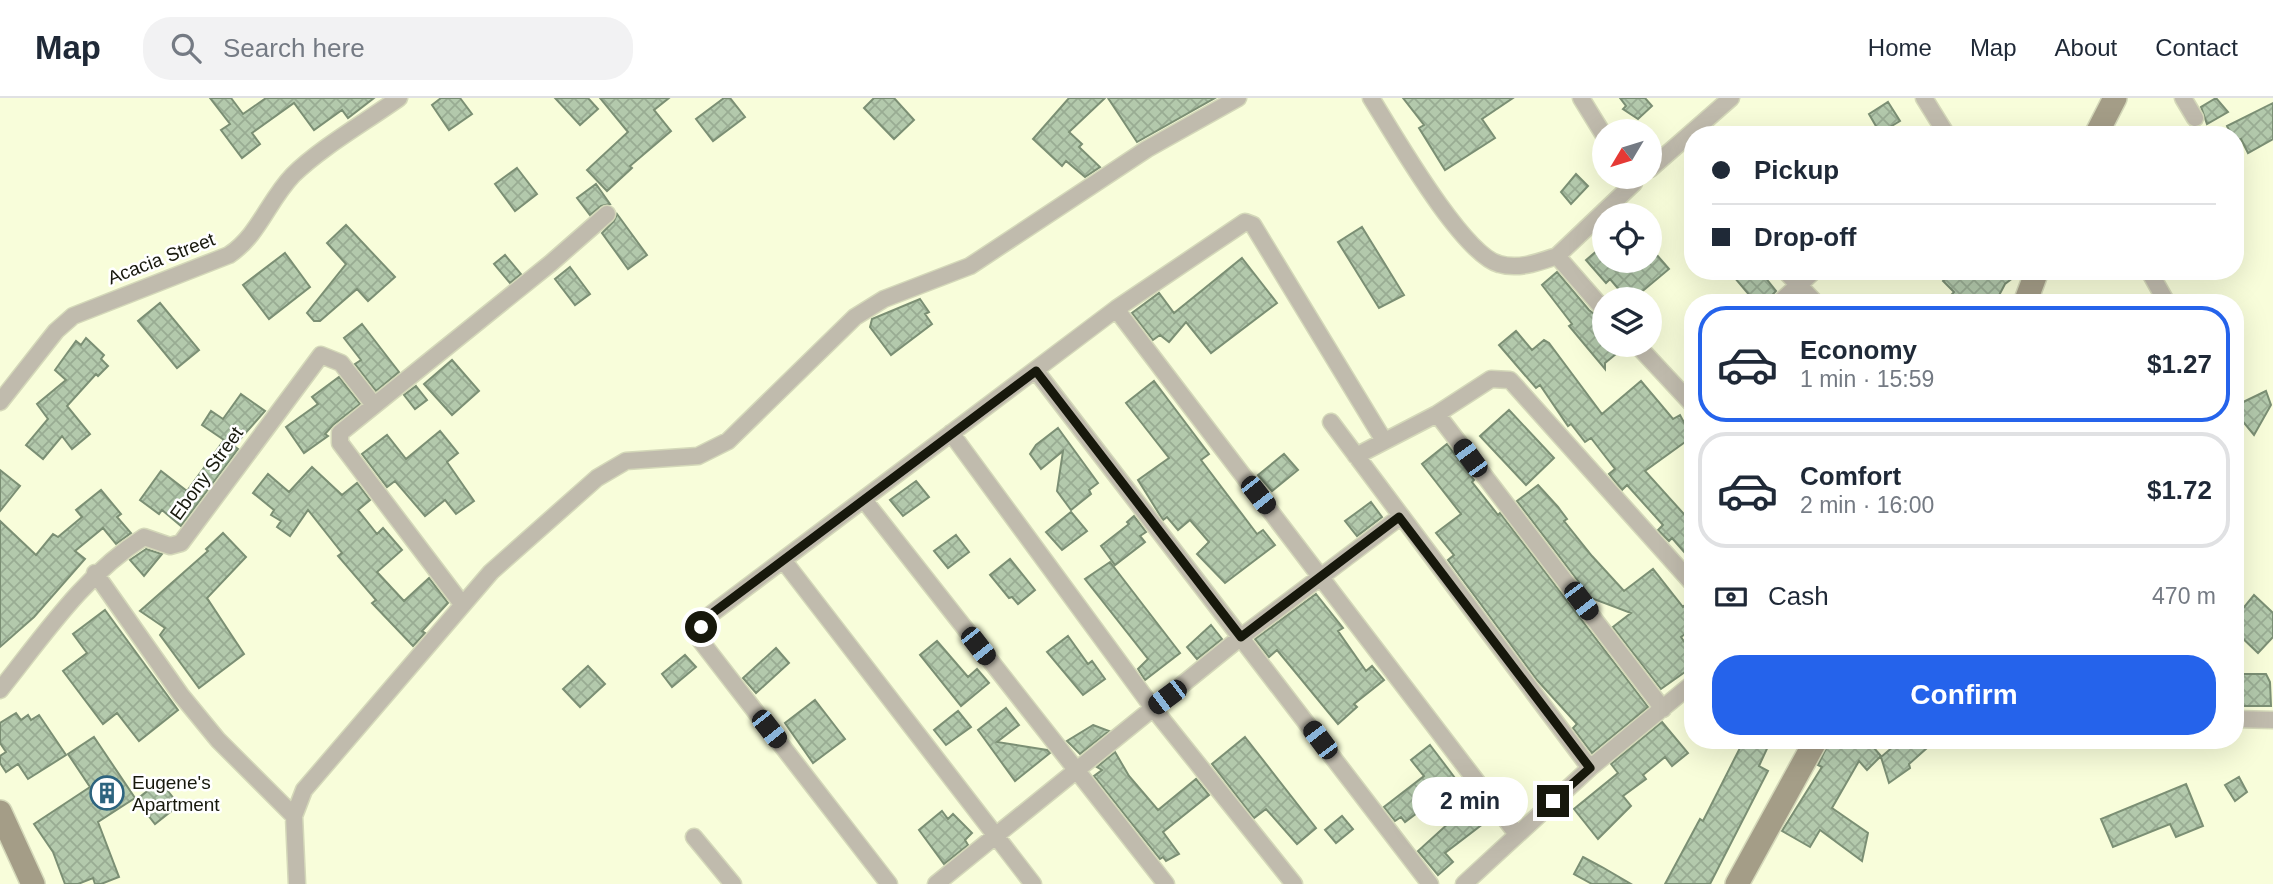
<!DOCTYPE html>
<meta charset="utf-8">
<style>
:root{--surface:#fff;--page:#f2f2f3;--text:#1f2937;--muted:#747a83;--line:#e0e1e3;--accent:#2563eb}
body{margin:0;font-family:Helvetica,sans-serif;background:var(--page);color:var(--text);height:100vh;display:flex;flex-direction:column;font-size:26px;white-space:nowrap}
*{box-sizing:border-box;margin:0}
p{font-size:23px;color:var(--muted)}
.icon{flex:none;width:38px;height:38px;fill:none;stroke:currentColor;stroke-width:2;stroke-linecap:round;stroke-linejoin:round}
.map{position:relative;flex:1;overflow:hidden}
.panel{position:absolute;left:1684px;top:196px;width:560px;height:455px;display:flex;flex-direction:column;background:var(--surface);border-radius:28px;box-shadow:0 7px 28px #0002}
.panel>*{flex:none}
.banner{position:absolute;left:1684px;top:28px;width:560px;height:154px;border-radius:28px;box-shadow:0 7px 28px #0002;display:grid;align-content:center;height:154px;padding:0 28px;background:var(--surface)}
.needle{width:46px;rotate:232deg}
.tools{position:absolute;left:1592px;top:21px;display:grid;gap:14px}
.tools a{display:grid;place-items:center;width:70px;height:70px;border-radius:50%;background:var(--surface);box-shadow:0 7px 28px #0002;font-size:35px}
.end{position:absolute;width:32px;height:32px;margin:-16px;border:9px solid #17180c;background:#fff;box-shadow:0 0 0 4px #fff}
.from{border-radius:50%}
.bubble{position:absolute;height:49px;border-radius:24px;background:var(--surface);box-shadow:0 7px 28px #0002;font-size:23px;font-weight:700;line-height:49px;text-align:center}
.car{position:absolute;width:21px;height:42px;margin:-21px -10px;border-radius:9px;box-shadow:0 0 5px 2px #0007;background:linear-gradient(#222 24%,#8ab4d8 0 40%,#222 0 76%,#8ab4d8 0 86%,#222 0)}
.banner b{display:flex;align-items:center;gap:24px;height:66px;font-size:26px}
.banner b+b{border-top:2px solid var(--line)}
.banner i{width:18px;height:18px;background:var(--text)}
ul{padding:12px 0 0;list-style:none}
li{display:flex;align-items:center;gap:21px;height:116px;margin:0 14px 10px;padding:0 14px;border:4px solid var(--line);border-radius:28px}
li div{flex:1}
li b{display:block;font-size:26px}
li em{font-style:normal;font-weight:700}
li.active{border-color:var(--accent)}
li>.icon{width:63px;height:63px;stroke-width:1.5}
.pay{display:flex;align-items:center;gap:18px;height:77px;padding:0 28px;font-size:26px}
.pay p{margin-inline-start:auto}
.button{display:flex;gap:14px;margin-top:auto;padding:14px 28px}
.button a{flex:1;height:80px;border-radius:28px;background:var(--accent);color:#fff;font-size:28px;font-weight:700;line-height:80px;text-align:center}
header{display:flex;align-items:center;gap:42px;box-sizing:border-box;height:98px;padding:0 35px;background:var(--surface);border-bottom:2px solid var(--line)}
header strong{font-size:33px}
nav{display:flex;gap:38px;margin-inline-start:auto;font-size:24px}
.search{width:490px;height:63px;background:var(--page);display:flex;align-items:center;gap:18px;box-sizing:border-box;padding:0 24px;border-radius:28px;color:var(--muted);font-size:26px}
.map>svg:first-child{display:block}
</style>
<header>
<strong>Map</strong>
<div class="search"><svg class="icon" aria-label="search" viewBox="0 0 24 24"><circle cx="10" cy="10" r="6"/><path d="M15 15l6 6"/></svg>Search here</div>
<nav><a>Home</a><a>Map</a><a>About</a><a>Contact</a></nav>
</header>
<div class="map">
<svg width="2273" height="786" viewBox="0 0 2273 786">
<defs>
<pattern id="building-cross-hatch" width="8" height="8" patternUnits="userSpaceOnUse" patternTransform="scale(1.75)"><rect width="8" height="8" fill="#b3c9ac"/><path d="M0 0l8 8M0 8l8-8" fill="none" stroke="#99ac93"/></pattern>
</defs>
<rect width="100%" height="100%" fill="#f8fdda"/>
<path fill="url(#building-cross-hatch)" stroke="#7b8f74" stroke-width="2" d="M210 0H231L243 16 266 0H374L348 20 342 12 314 32 294 5 252 35 260 46 242 60 221 32 230 26Z
M441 0H460L472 16 449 32 432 7Z
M555 0H588L598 11 580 27Z
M600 0H669L654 12 671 33 630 68 632 70 607 93 587 72 628 34Z
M724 0H730L745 19 713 43 696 21Z
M874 0H894L914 22 894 41 864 10Z
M1069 0H1105L1069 34 1082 46 1079 49 1100 69 1085 79 1066 63 1062 68 1033 41Z
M1108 0H1215L1137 44Z
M1403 0H1513L1482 21 1495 40 1445 72 1419 30 1424 27Z
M1620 0H1645L1652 8 1638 21 1623 11 1626 8Z
M2216 0 2228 14 2207 26 2201 9Z
M1888 4 1900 23 1880 35 1869 16Z
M2273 5V41L2248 55 2241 41 2235 43V37H2231L2227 28Z
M517 70 537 96 515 113 495 86Z
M1576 76 1588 88 1571 106 1561 94Z
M596 86 610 106 601 108 590 117 577 100Z
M617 116 647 157 628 171 602 135 614 123Z
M346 127 395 179 368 203 357 191 320 223H314L307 215 346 166 327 145Z
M1362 129 1404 197 1379 210 1338 144Z
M1605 146V163H1650V149L1669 171 1633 201H1627L1610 181 1606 185 1586 162Z
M285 155 310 189 269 221 243 187Z
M505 157 521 176 510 185 494 166Z
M1242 160 1277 205 1211 255 1186 224 1169 244 1160 237 1153 242 1132 215 1159 195 1174 215Z
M570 169 590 196 575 207 555 181Z
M1729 173H1760L1776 193 1765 205H1756Z
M1952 173H2022L2005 186 1995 205H1944L1954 194 1943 183Z
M1557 174 1589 212 1605 224V247H1627L1605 265V271L1569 228 1572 226 1542 187Z
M920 201 929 214 925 216 932 226 891 257 870 229 872 221Z
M160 205 199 252 177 270 138 223Z
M362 226 399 274 376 293 355 266 361 262 344 240Z
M1516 233 1532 252 1544 242 1549 245 1602 316 1641 283 1673 321 1680 317 1692 339 1645 373 1692 425V463L1672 440 1669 443 1658 432 1663 427 1627 387 1622 392 1609 376 1615 371 1591 340 1585 344 1571 326 1568 328 1540 287 1536 290 1499 247Z
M86 240 104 257 101 261 108 268 98 278 96 276 67 308 90 336 72 351 62 338 43 361 26 347 48 321 37 306 66 282 55 272 76 243 81 247Z
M452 262 479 293 452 317 424 286Z
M339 279 360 306 333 327 325 336 328 338 304 355 286 329 318 306 312 299Z
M1154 283 1209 356 1201 362 1257 436 1263 432 1275 447 1225 485 1197 456 1209 444 1190 422 1178 432 1167 419 1163 422 1138 382 1169 360 1126 305Z
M416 288 427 302 415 311 404 297Z
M2266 293 2271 307 2254 337 2235 314V308Z
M241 296 265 313 234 348 238 351 181 428 162 412 159 416 140 402 161 373 187 393 224 342 202 327 211 313 223 321Z
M1509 312 1554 360 1526 387 1480 338Z
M1058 330 1098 385 1089 392 1091 396 1071 412 1057 393 1063 353 1041 371 1030 356 1036 347Z
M440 333 458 355 447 364 474 403 456 416 445 402 425 418 395 383 387 389 362 356 387 337 406 361Z
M1447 346 1474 382 1472 384 1498 417 1500 415 1648 609 1592 655 1573 630 1577 626 1537 582 1448 462 1454 457 1436 435 1461 416 1422 366Z
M1284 356 1298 372 1272 393 1258 377Z
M312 369 342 397 357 385 370 402 358 412 377 436 383 430 402 452 377 474 404 503 429 480 448 505 422 533 425 535 413 548 372 505 376 502 338 458 342 455 308 412 290 438 277 429 281 423 271 417 274 412 253 395 268 376 289 394Z
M0 372 20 388 0 413Z
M916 383 929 399 903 418 890 402Z
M1538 387 1558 409 1567 421 1564 423 1592 458 1624 493 1653 471 1683 509 1686 506 1692 514V531L1681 539 1692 555V569L1661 591 1613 529 1631 515 1591 500 1517 403Z
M101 392 121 416 117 419 131 435 116 446 103 430 75 453 85 461 34 519 0 549V423L36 457 53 436 58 439 82 419 76 412Z
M1371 404 1382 419 1357 438 1345 423Z
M1071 414 1087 433 1062 452 1046 434Z
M1134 418 1146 434 1140 438 1145 444 1115 467 1101 448 1129 426 1127 424Z
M223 435 246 459 207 500 244 556 199 590 160 537 165 530 140 513 208 453 206 451Z
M956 437 969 454 948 470 934 453Z
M146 451 162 456 144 478 130 462Z
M1010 461 1035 492 1018 506 1012 499 1009 500 990 477Z
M1110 464 1180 555 1145 582 1138 571 1148 561 1085 481Z
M1316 496 1343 530 1338 533 1366 573 1372 568 1384 582 1354 606 1357 609 1338 626 1277 552 1269 559 1255 541Z
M2254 497 2273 515V539L2258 555 2235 533V520Z
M105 512 178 612 139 643 117 615 103 626 63 573 87 555 73 536Z
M1211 527 1222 541 1197 561 1187 549Z
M1068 538 1088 566 1092 563 1105 581 1083 597 1047 554Z
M937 543 968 579 977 571 989 585 961 608 920 557Z
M776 550 789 565 756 595 743 580Z
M685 557 696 569 672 589 662 576Z
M588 568 605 586 580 609 563 591Z
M2238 576H2266L2270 584 2271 608H2235Z
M815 602 845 641 813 665 785 625Z
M1006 610 1019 627 997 644 1047 652 1050 655 1015 683 978 632Z
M958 613 971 629 946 647 934 632Z
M16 615 21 622 28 617 31 622 39 617 66 657 28 681 18 666 6 674 0 665V658L6 654 0 645V625Z
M1662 624 1688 655 1672 668 1665 659 1643 677 1646 681 1623 698 1631 708 1598 741 1574 711 1618 675 1611 666Z
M1093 627 1109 633 1080 656 1067 643Z
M94 639 135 700 98 724 119 779 101 786H95L93 780 78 786H65L53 754 34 726 90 689 68 656Z
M1245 639 1316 730 1297 746 1266 711 1254 720 1212 666Z
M1744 642H1771L1759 668 1768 673 1710 786H1665L1700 721 1703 723Z
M1830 642H1867L1881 658 1867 672 1859 663 1832 710 1868 735 1862 763 1820 732 1810 749 1782 733 1822 669 1818 667Z
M1901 642H1936L1909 666 1910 670 1889 685 1881 659Z
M1430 647 1458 684 1405 724 1401 719 1395 723 1384 709 1424 678 1411 662Z
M1115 654 1129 678 1158 712 1196 681 1209 697 1163 734 1179 756 1166 763 1163 759 1160 761 1094 678 1102 672 1097 669Z
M2239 679 2247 694 2235 703 2225 687Z
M160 683 179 707 155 726 136 702Z
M2186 686 2203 728 2176 739 2170 726 2113 749 2101 721Z
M1473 703 1488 722 1445 755 1453 764 1438 777 1418 753Z
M942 713 948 721 953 716 972 735 965 742 968 747 944 766 919 732Z
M1342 718 1353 731 1336 745 1325 732Z
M1583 759 1602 769 1631 786H1592L1574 776Z"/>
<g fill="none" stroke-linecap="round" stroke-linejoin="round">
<defs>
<path id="street" d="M1371 0C1393 35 1462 156 1499 166 1519 172 1539 164 1557 158
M1581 0 1605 39
M1924 0 1947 37
M2183 0 2195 20
M1650 71 1731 0
M1785 173 1816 205
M2149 173 2167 205
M1779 205 1814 173
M1116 211 1516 735
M1605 213 1557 158 1634 85 1630 79
M1637 247 1692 306
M1036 273 1430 786
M0 304 56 233 73 218 229 157C259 137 268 103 293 77 320 50 367 23 399 0
M1437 316 1663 611
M1331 324 1590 670
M951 335 1153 610 1294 786
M1356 358 1437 316 1491 281 1510 282 1692 485
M864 402 1166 786
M783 462 1033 786
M95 475 181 597 218 642 294 718
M462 506 340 345V335L551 165 607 116
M0 592C44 537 84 477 144 439L170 448 181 445 321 257 341 265 374 307
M2235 621 2273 622
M694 739 733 786
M297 786 294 718 304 692 491 474 597 380 626 363 698 358 728 343 855 219 884 201 970 168 1147 51 1238 0
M889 786 700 542V529L706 520 1116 211 1245 124 1253 127 1383 341
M936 786 1241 539 1400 419
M1464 786 1590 670 1692 586"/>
<path id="secondary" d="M2096 37 2115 0
M2025 205 2037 173
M0 714 33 786
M1737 786 1816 642"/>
</defs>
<use href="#street" stroke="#d4d8b9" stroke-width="19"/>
<use href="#secondary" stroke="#d4d8b9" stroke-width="26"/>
<use href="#street" stroke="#c0bbad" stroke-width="16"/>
<use href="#secondary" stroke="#a49d87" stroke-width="23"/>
</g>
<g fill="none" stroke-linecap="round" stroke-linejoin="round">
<path stroke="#17180c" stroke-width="9" d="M701 529 706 520 1036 273 1241 539 1399 419 1590 670 1553 703"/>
</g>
<defs>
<symbol id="building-ring" viewBox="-11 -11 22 22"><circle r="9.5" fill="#fff" stroke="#2d647f" stroke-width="1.5"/><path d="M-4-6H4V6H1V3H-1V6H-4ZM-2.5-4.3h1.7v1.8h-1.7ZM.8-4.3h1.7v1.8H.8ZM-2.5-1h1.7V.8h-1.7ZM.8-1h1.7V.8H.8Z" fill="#2d647f"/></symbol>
</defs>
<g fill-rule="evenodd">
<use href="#building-ring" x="88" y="676" width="38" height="38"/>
</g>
<g text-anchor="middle" stroke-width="5" stroke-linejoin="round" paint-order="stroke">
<g font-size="19" fill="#17180c" stroke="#fff">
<text transform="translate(161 160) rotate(-21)" y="7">Acacia Street</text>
<text transform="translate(206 375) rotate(-54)" y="7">Ebony Street</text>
</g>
<g font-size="19" fill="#17180c" stroke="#fff" text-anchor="start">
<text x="132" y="691">Eugene's<tspan x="132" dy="22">Apartment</tspan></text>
</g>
</g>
</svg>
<div class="tools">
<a><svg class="needle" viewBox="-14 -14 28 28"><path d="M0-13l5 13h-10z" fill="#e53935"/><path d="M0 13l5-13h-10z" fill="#747a83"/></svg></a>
<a><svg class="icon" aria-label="locate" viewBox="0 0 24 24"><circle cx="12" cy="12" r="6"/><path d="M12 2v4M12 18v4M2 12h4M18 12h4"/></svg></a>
<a><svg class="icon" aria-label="layers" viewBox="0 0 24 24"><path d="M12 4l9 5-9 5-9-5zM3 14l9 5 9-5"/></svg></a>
</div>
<i class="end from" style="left:701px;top:529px"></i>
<i class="end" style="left:1553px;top:703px"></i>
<div class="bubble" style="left:1412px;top:679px;width:116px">2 min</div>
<i class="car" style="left:1470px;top:360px;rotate:324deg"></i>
<i class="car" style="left:1258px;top:397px;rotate:142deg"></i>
<i class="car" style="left:1581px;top:503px;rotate:143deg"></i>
<i class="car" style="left:978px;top:548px;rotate:142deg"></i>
<i class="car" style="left:1167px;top:599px;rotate:233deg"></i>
<i class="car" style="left:769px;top:631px;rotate:142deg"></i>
<i class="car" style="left:1320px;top:642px;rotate:323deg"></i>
<div class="banner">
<b><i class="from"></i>Pickup</b>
<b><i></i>Drop-off</b>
</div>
<section class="panel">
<ul>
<li class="active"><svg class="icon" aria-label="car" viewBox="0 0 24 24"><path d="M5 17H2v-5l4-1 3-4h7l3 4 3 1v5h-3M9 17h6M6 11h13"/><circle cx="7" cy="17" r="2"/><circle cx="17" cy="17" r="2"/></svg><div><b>Economy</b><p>1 min · 15:59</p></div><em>$1.27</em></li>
<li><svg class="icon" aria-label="car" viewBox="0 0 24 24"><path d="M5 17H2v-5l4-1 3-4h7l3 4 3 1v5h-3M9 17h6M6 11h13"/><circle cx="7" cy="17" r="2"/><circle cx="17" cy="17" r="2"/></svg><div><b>Comfort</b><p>2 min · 16:00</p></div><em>$1.72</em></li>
</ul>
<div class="pay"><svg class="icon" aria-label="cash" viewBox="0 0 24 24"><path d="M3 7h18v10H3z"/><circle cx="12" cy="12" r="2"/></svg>Cash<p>470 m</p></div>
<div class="button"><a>Confirm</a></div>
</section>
</div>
